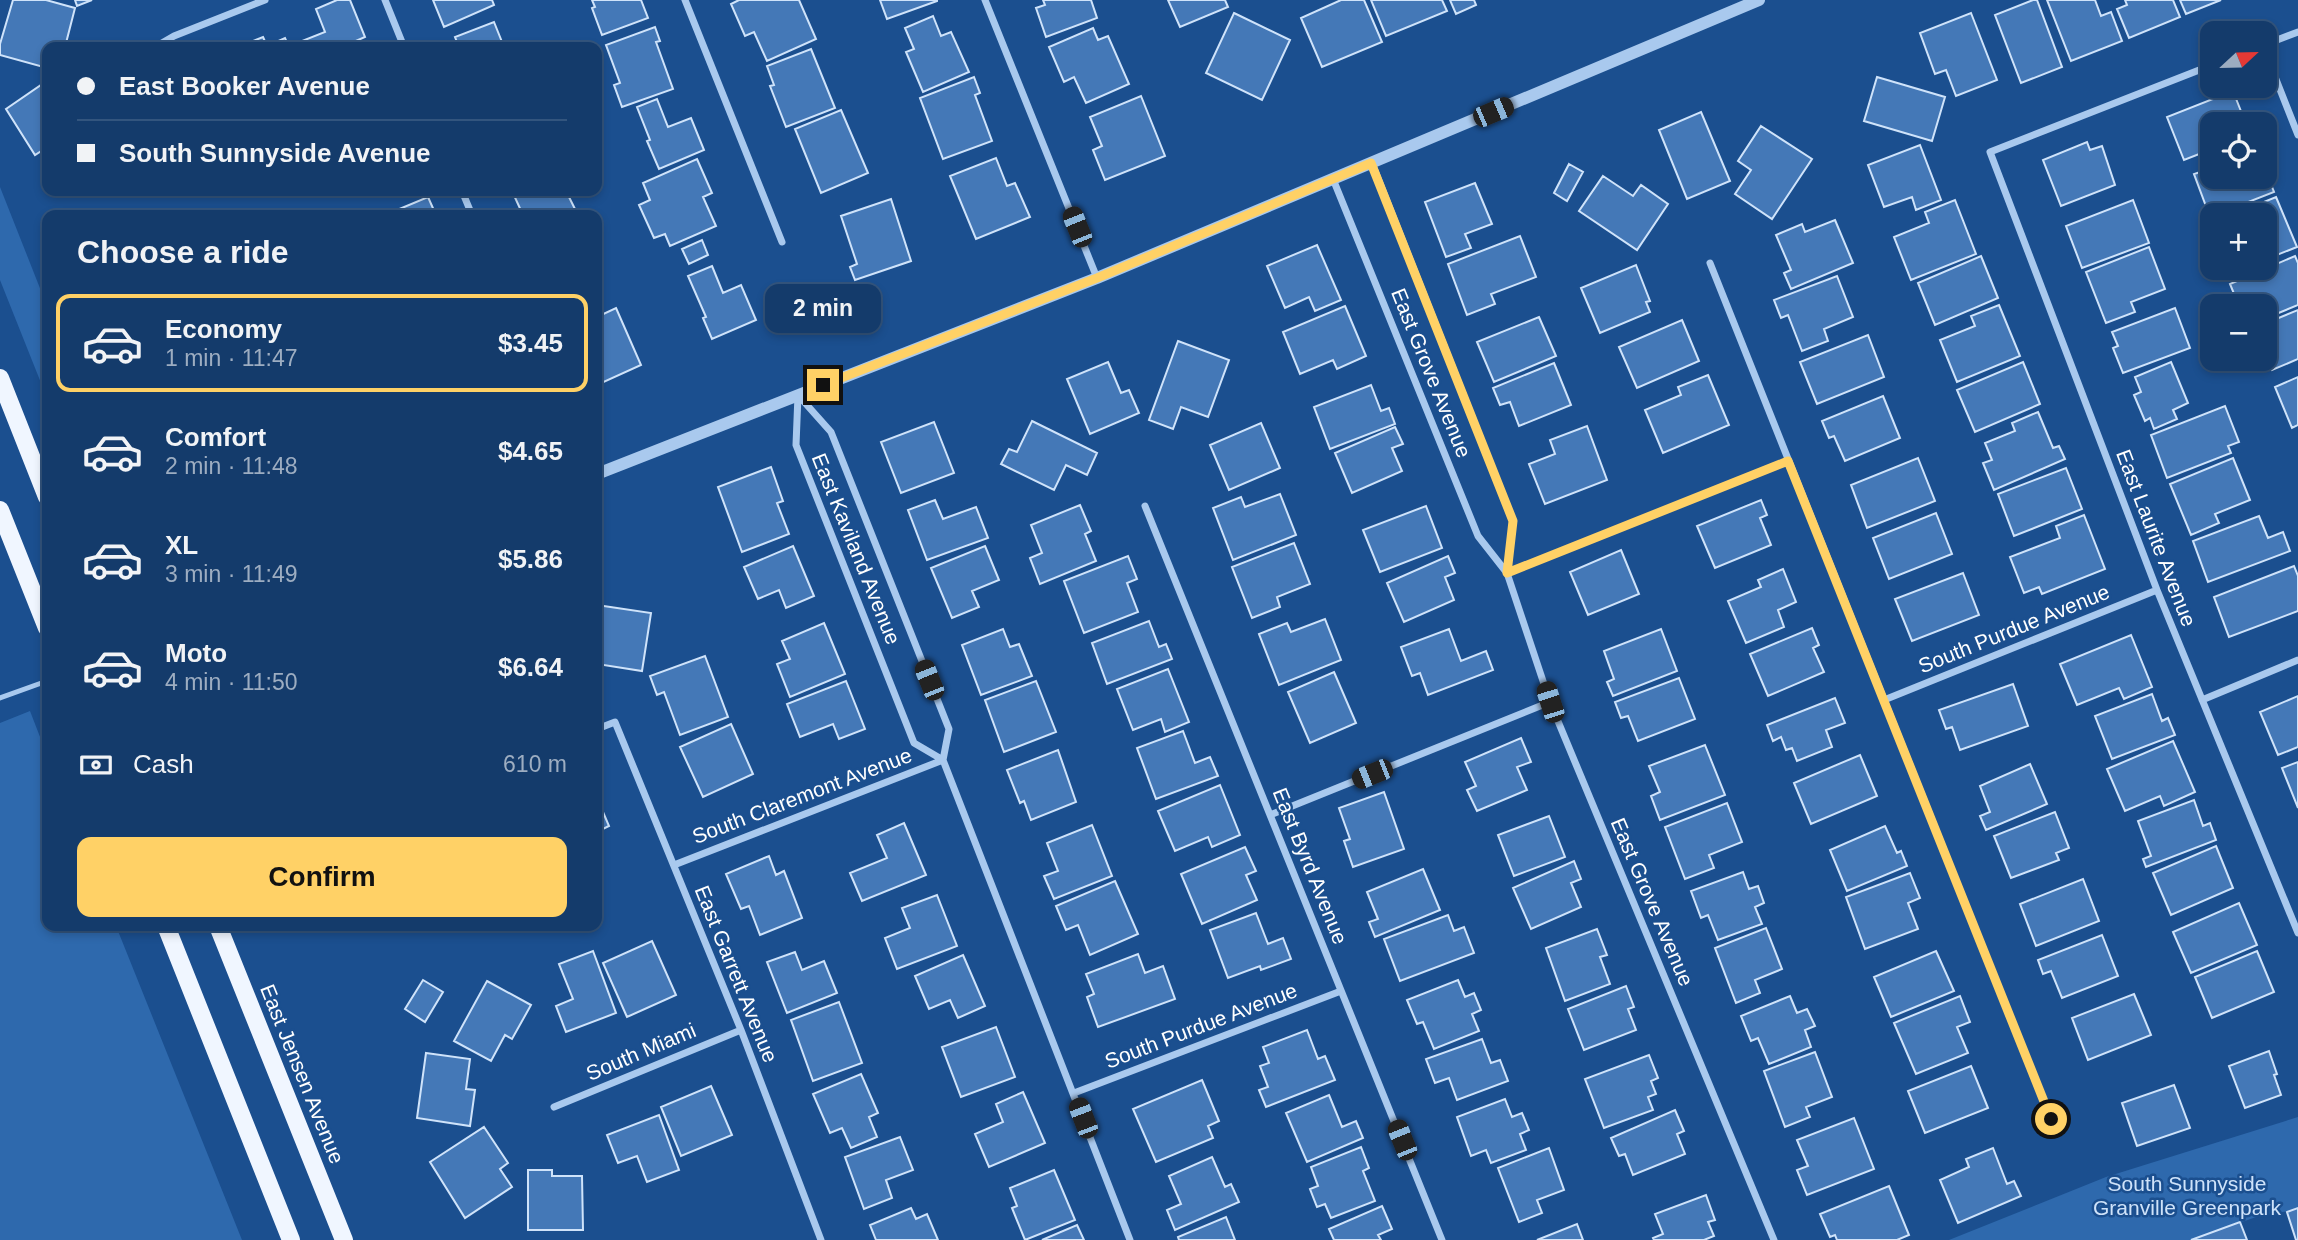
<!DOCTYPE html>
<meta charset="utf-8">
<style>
:root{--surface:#143b6b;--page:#214673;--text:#f1f3f6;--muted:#9dadc1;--line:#33557e;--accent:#ffd166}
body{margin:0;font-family:Helvetica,sans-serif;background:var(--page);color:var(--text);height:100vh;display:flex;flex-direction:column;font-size:26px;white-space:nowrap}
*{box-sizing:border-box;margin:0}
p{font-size:23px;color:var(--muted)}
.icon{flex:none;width:38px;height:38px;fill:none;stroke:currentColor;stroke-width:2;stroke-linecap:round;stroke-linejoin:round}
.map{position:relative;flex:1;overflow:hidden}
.sheet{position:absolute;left:42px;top:210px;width:560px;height:721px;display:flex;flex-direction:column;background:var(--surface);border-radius:14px;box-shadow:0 4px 10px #0003,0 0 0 2px var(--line)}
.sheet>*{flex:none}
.hud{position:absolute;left:42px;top:42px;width:560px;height:154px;border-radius:14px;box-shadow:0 4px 10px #0003,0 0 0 2px var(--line);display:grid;align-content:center;height:154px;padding:0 35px;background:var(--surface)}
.needle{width:46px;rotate:68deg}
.tools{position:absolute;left:2200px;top:21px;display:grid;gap:14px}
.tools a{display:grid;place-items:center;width:77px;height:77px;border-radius:14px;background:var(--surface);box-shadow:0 4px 10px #0003,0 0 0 2px var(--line);font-size:35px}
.end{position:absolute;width:32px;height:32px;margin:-16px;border:9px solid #ffd166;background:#111;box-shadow:0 0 0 4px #111}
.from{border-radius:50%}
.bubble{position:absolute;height:49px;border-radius:14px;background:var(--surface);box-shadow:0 4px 10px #0003,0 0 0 2px var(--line);font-size:23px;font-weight:800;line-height:49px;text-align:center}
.car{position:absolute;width:21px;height:42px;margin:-21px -10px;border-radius:9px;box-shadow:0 0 5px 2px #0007;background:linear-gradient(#222 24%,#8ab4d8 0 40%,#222 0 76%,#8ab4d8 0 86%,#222 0)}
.hud b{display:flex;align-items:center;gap:24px;height:66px;font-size:26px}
.hud b+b{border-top:2px solid var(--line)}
.hud i{width:18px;height:18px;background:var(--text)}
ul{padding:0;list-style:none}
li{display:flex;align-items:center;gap:21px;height:98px;margin:0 14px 10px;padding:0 21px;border:4px solid transparent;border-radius:14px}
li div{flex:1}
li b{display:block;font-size:26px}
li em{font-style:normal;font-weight:800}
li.active{border-color:var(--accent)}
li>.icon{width:63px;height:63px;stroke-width:1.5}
h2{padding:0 35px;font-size:32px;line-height:84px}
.pay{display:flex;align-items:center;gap:18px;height:77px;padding:0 35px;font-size:26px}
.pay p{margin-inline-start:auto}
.button{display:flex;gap:14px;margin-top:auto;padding:14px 35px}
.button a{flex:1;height:80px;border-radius:14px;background:var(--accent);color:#111;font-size:28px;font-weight:800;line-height:80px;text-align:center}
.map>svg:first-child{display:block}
</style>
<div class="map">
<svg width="2298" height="1240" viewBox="0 0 2298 1240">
<rect width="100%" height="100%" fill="#1b4f8f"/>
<path fill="#2e69ad" d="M0 187 47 306V398L0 280Z
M30 711 47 755V926H116L242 1240H0V723Z
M2298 1117V1209L2256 1217 2192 1240H1949L2106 1177Z"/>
<path fill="#4478b7" stroke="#cfe3fa" stroke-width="2" d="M13 0H46L75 8 65 47H47V68L0 55V44Z
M75 0H92L77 6Z
M337 0H350L365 37 349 44 351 47H299L297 43 325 32 316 9Z
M433 0H492L494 5 444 27Z
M592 0H641L648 18 602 35 592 8 595 7Z
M739 0H799L816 39 767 61 754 32 745 36 731 4Z
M880 0H937V1L887 19Z
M1043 0H1091L1097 18 1046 37 1036 8 1045 5Z
M1168 0H1225L1228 7 1180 27Z
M1341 0H1364L1382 42 1322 67 1301 18Z
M1371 0H1442L1447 11 1386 36Z
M1450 0H1474L1476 5 1456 14Z
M2033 0H2037L2062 67 2021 83 1995 15Z
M2047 0H2095L2101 16 2111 12 2122 41 2071 61Z
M2125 0H2173L2180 17 2129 38 2117 9 2127 5Z
M2180 0H2221L2186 14Z
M1234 13 1290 40 1262 100 1206 73Z
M1971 13 1997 80 1956 96 1946 70 1935 74 1920 33Z
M933 16 941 36 951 32 969 72 923 92 906 52 914 49 905 28Z
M494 22 504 47H459L455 37Z
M655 27 660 41 656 42 673 89 622 107 614 85 620 83 606 45Z
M1093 28 1098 40 1108 36 1129 84 1086 103 1074 77 1064 82 1049 47Z
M263 37 267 46 285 38 289 47H238Z
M811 49 835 108 786 127 770 86 774 85 767 66Z
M974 77 980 93 975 95 992 141 943 159 920 98Z
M1877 77 1945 97 1932 141 1864 121Z
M41 85 47 94V150L46 148 35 155 6 109Z
M2233 91 2246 124H2212V149L2184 160 2167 117Z
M1141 96 1165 156 1105 180 1093 150 1102 146 1090 117Z
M657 99 668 127 691 118 704 150 659 169 647 141 650 140 637 107Z
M841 110 868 173 821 193 795 129Z
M1701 112 1730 181 1687 199 1659 130Z
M1761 126 1812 159 1772 219 1735 194 1751 170 1738 161Z
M2087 142 2090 150 2102 146 2115 185 2061 206 2043 160Z
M1920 145 1941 200 1916 210 1912 197 1884 207 1868 165Z
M996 158 1007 186 1015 183 1030 217 976 239 950 176Z
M697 159 712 193 703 197 716 226 670 246 665 234 654 238 639 205 650 200 643 183Z
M1569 164 1583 172 1567 201 1554 193Z
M2264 167 2274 192 2210 217 2194 174 2212 168V177H2264Z
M1603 176 1633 196 1641 185 1668 204 1637 250 1579 211Z
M1475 183 1492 224 1465 234 1471 248 1446 257 1425 202Z
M512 191H566L578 215H523Z
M428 197 436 215H385Z
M2276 197 2297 247 2264 260V215H2232Z
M891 199 911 261 855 280 850 267 857 264 841 216Z
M1955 200 1976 254 1911 280 1894 237 1929 223 1925 212Z
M2133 200 2149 243 2082 268 2066 226Z
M1835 220 1853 263 1791 289 1784 273 1791 270 1776 235 1802 224 1805 232Z
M1520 236 1536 277 1491 294 1495 304 1467 315 1448 264Z
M702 240 708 255 689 264 682 249Z
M1317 245 1341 300 1315 311 1309 297 1285 308 1267 266Z
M2149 247 2165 289 2131 302 2135 312 2106 323 2086 272Z
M1981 256 1998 298 1935 325 1918 283Z
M2295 256 2298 263V305L2264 319V306H2239L2230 284Z
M1636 265 1650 301 1646 302 1650 312 1600 333 1581 288Z
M712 266 723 293 741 285 756 320 712 339 703 318 706 317 688 276Z
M1837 276 1853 317 1824 329 1828 341 1802 351 1788 315 1781 318 1774 300Z
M1999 305 2020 356 1957 382 1940 340 1975 326 1971 316Z
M1345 306 1366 356 1337 369 1333 360 1300 374 1283 332Z
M616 308 641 365 597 385V317Z
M2175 308 2190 348 2123 373 2113 348 2118 346 2112 332Z
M2298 310V359L2272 370 2264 351V324Z
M1539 317 1556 356 1494 382 1477 342Z
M1682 320 1699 361 1637 388 1619 347Z
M1868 335 1884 377 1817 404 1800 362Z
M1178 341 1229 360 1208 417 1181 407 1173 429 1149 420Z
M1108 362 1121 393 1129 390 1139 413 1090 434 1067 379Z
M2023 362 2040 404 1975 432 1957 390Z
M2171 362 2188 403 2173 410 2177 419 2154 429 2150 418 2145 421 2134 395 2141 392 2135 377Z
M1554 363 1571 405 1519 426 1510 402 1500 405 1493 388Z
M1708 375 1729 425 1663 453 1645 410 1681 395 1678 387Z
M2298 377V425L2292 428 2275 387Z
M1371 385 1381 411 1389 408 1395 424 1330 449 1314 407Z
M1883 396 1900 438 1845 461 1834 436 1829 438 1822 421Z
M2225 406 2239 442 2228 446 2231 453 2167 478 2151 435Z
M2038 412 2053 448 2059 446 2065 459 1994 490 1983 463 1992 460 1985 443 2015 431 2012 423Z
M1032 421 1097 453 1087 475 1066 465 1054 490 1001 464 1009 449 1017 452Z
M934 422 954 473 901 493 881 442Z
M1261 423 1280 468 1229 490 1210 445Z
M1587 426 1607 480 1545 504 1529 464 1555 454 1550 440Z
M1395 427 1403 444 1392 448 1402 471 1352 493 1335 453Z
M1918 458 1935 501 1867 528 1851 485Z
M2233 458 2250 500 2215 514 2219 523 2191 535 2170 484Z
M771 467 783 501 777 503 789 534 742 552 718 487Z
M2066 468 2082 509 2014 536 1998 494Z
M1280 494 1296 535 1233 560 1213 508 1241 497 1245 507Z
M935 500 943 519 976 507 988 538 927 560 908 510Z
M1761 500 1767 515 1760 518 1771 545 1715 568 1697 526Z
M1080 505 1091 531 1085 534 1096 561 1040 584 1030 558 1042 553 1031 525Z
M1426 506 1442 548 1380 572 1363 530Z
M1936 513 1952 554 1889 579 1873 538Z
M2084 515 2105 569 2042 594 2039 587 2024 593 2010 557 2060 538 2056 526Z
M2259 516 2268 538 2283 532 2290 551 2208 582 2193 541Z
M1294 543 1310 584 1277 597 1280 607 1252 618 1232 567Z
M793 546 814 596 786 608 779 590 758 599 744 567Z
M985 546 999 580 972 591 979 607 952 618 931 568Z
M1621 550 1639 594 1588 615 1570 572Z
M1128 556 1137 579 1127 583 1138 612 1084 633 1064 581Z
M1448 556 1455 573 1445 577 1454 600 1404 622 1387 583Z
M2294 566 2298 576V611L2229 637 2214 597Z
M1783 569 1796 602 1778 610 1784 627 1746 643 1728 601 1761 587 1758 580Z
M1963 573 1979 615 1912 641 1895 599Z
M597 605 651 613 642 671 597 664Z
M1325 619 1341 660 1279 685 1259 634 1287 623 1291 632Z
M1149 621 1159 647 1166 644 1172 659 1107 684 1092 643Z
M824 623 845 674 790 697 777 664 790 659 782 641Z
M1812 628 1819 645 1813 648 1824 672 1768 696 1750 654Z
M1003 629 1010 647 1019 644 1032 676 981 695 962 645Z
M1449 629 1461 661 1486 651 1493 670 1428 695 1420 673 1412 676 1401 647Z
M1661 629 1677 671 1613 696 1607 682 1614 679 1604 651Z
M2131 635 2152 687 2124 699 2119 688 2077 705 2060 664Z
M705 656 728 717 680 735 664 692 657 695 650 676Z
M1168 669 1189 722 1165 732 1161 719 1133 730 1117 689Z
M1334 672 1356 723 1310 743 1288 692Z
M1679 678 1695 719 1638 741 1628 716 1621 718 1615 702Z
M846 681 865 729 839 739 833 724 800 737 787 704Z
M1036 681 1056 732 1004 752 985 700Z
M2013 684 2028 726 1960 750 1952 727 1946 729 1939 710Z
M2152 694 2162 721 2168 718 2175 735 2112 759 2095 716Z
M2298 696V747L2278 755 2260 712Z
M1835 698 1845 723 1826 730 1832 747 1797 761 1792 748 1786 750 1781 737 1773 741 1767 725Z
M731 724 753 774 703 797 680 747Z
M1183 731 1195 763 1210 757 1218 776 1156 799 1137 748Z
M1521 738 1531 762 1517 767 1527 790 1477 811 1467 790 1476 786 1465 762Z
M2173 741 2195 792 2164 806 2160 796 2125 811 2107 769Z
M1705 745 1725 795 1660 820 1651 796 1660 792 1649 766Z
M1058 750 1076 802 1031 820 1024 801 1020 803 1007 770Z
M1860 755 1877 796 1811 824 1794 783Z
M2298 762V808L2282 768Z
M2030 764 2047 804 1986 830 1980 816 1990 812 1980 786Z
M1220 785 1240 835 1212 847 1208 837 1175 851 1158 811Z
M1384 792 1404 849 1353 867 1344 841 1350 839 1339 808Z
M597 798 609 826 597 832Z
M2194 800 2203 826 2210 823 2216 840 2146 867 2143 859 2151 856 2138 821Z
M1727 803 1742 842 1709 855 1714 868 1685 879 1665 827Z
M2055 812 2069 848 2056 853 2059 860 2011 878 1994 836Z
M1549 816 1565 857 1514 876 1498 835Z
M904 823 926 875 862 901 850 873 887 858 877 835Z
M1092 825 1112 876 1054 899 1044 876 1058 871 1047 843Z
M1885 826 1897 853 1901 851 1907 866 1847 891 1830 850Z
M2216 846 2233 888 2171 915 2153 873Z
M1245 847 1256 871 1246 875 1257 900 1202 924 1181 874Z
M769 856 776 875 784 871 802 918 760 935 749 906 741 909 726 874Z
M1574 861 1581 879 1571 883 1581 907 1531 929 1513 888Z
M1423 869 1440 910 1375 937 1369 922 1378 919 1367 892Z
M1743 872 1749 889 1758 886 1764 903 1755 907 1762 924 1718 940 1708 915 1701 918 1691 891Z
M1910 873 1920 898 1908 903 1918 929 1865 949 1846 897Z
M2083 879 2099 921 2036 946 2020 904Z
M1115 881 1138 934 1090 955 1078 925 1066 930 1056 906Z
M937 895 957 946 897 969 885 938 910 928 902 908Z
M2239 903 2257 945 2191 973 2173 932Z
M1256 913 1268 944 1283 938 1291 959 1261 970 1260 966 1228 978 1210 930Z
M1448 915 1454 931 1464 927 1474 953 1400 981 1384 939Z
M1766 928 1782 969 1755 980 1760 993 1736 1003 1715 948Z
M1597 929 1607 955 1600 957 1610 984 1565 1001 1546 948Z
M2102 935 2118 976 2062 998 2051 971 2043 974 2038 960Z
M652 941 676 995 627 1017 603 963Z
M593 951 616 1013 566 1032 556 1006 573 999 559 964Z
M1936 951 1954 991 1891 1017 1874 977Z
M2257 951 2274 992 2212 1018 2195 977Z
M795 952 802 970 824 961 837 993 787 1013 767 962Z
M1138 954 1145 973 1163 966 1175 999 1098 1027 1087 997 1094 994 1086 974Z
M963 955 985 1006 958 1018 950 1000 929 1009 915 976Z
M423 980 443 992 425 1022 405 1009Z
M1458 980 1465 997 1474 993 1481 1010 1472 1014 1479 1031 1434 1049 1423 1022 1417 1024 1407 1000Z
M487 981 531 1005 512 1039 505 1035 491 1061 454 1041Z
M1626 986 1634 1007 1628 1009 1636 1030 1584 1050 1568 1009Z
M2134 994 2151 1035 2088 1060 2072 1018Z
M1790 996 1797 1013 1807 1009 1815 1026 1805 1030 1811 1047 1769 1064 1758 1038 1751 1041 1741 1016Z
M1960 996 1970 1022 1957 1027 1968 1053 1916 1074 1894 1023Z
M839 1002 862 1063 813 1081 791 1020Z
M996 1027 1015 1077 961 1097 942 1047Z
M1307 1030 1318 1059 1325 1056 1335 1080 1266 1107 1259 1090 1268 1087 1260 1066 1269 1063 1263 1047Z
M1482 1039 1491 1063 1500 1060 1508 1081 1457 1100 1449 1078 1435 1083 1426 1059Z
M2269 1051 2277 1074 2274 1075 2281 1095 2245 1108 2229 1066Z
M1815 1052 1832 1097 1806 1107 1810 1117 1785 1127 1764 1071Z
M426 1053 470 1059 466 1089 475 1090 470 1126 417 1118Z
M1649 1055 1658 1078 1651 1081 1656 1094 1648 1097 1653 1110 1604 1128 1585 1079Z
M1971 1066 1988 1108 1925 1133 1908 1091Z
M861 1074 878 1113 869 1117 877 1137 851 1148 842 1128 830 1133 813 1094Z
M1202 1080 1219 1121 1208 1126 1213 1138 1156 1162 1133 1109Z
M2174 1085 2190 1128 2137 1146 2122 1103Z
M711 1086 732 1135 681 1156 661 1107Z
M1023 1092 1045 1143 989 1167 975 1134 1003 1122 996 1104Z
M1329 1095 1342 1127 1356 1121 1363 1138 1307 1162 1286 1113Z
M1505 1099 1512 1117 1522 1113 1529 1130 1520 1134 1526 1150 1491 1163 1486 1150 1471 1156 1457 1117Z
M1675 1110 1684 1131 1677 1134 1685 1154 1633 1175 1625 1154 1619 1156 1611 1138Z
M659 1115 679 1170 647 1182 637 1156 618 1163 607 1135Z
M1854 1118 1874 1169 1807 1195 1797 1170 1808 1166 1797 1140Z
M484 1127 508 1163 500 1169 512 1187 465 1218 430 1162Z
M900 1137 913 1170 886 1180 892 1198 864 1209 845 1157Z
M1361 1147 1369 1168 1363 1171 1375 1201 1331 1218 1325 1204 1317 1207 1310 1189 1318 1186 1311 1167Z
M1549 1148 1564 1190 1537 1200 1542 1213 1519 1222 1498 1168Z
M1993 1148 2007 1184 2014 1181 2021 1196 1958 1223 1940 1180 1969 1167 1966 1159Z
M1212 1157 1225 1187 1231 1184 1239 1202 1175 1230 1167 1210 1181 1204 1169 1176Z
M528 1170H552V1176H582L583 1230H528Z
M1054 1170 1075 1220 1025 1240 1012 1208 1017 1206 1010 1188Z
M1889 1186 1909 1235 1897 1240H1837L1835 1235 1830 1237 1820 1214Z
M1706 1195 1715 1220 1708 1222 1714 1236 1704 1240H1654L1653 1238 1663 1234 1655 1214Z
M1382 1206 1392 1229 1378 1235 1381 1240H1334L1329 1229Z
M911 1208 916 1219 927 1214 938 1240H876L870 1225Z
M2298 1208V1240H2296L2287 1212Z
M1226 1217 1235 1240H1179L1178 1237Z
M2240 1222 2247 1240H2191Z
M1577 1224 1583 1240H1537Z
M1077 1225 1084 1240H1042Z"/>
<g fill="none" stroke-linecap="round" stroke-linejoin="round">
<path stroke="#a9c9ee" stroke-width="5" d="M0 698 47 681"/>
<path stroke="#a9c9ee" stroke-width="7" d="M385 0 404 47
M685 0 782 242
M985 0 1097 278
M2264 45 2298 32
M155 47 174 36 265 0
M2264 49 2298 135
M2212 65 1990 152 2157 590 2298 933
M1333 179 1478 536 1507 573 1513 521 1372 163
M462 191 472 215
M1710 263 2051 1119
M798 395 831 432 949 729 943 760 1130 1240
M798 395 796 445 914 743 943 760
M1145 506 1442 1240
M1884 700 2157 590
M2202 700 2298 660
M597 729 615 722 741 1030 821 1240
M1270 815 1550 702
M674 865 943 760
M1074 1093 1341 991
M554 1107 741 1030
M1774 1240 1550 702 1507 573 1788 461"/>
<path stroke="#a9c9ee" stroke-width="12" d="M597 474 1097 278 1759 0"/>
<path stroke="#f0f6ff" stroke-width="18" d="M0 378 47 497
M0 510 47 628
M166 926 291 1240
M218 926 344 1240"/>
</g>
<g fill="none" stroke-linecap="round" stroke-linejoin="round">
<path stroke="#ffd166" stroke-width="9" d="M823 385 1097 278 1371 163 1513 521 1507 573 1788 461 2051 1119"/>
</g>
<g text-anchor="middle" stroke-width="5" stroke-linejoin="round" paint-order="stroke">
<g font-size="21" fill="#fff" stroke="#1b4f8f">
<text transform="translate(1431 373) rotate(68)" y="7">East Grove Avenue</text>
<text transform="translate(2156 538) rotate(69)" y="7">East Laurite Avenue</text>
<text transform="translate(856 549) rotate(68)" y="7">East Kaviland Avenue</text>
<text transform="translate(2014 629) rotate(-22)" y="7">South Purdue Avenue</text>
<text transform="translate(802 796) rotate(-21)" y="7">South Claremont Avenue</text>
<text transform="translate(1310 866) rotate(68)" y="7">East Byrd Avenue</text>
<text transform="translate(1652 902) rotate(67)" y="7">East Grove Avenue</text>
<text transform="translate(736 974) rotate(68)" y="7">East Garrett Avenue</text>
<text transform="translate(1201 1026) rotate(-21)" y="7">South Purdue Avenue</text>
<text transform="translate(641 1052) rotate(-23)" y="7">South Miami</text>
<text transform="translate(302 1074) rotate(68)" y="7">East Jensen Avenue</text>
</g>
<g font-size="21" fill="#cfe3fa" stroke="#1b4f8f">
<text x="2187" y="1191">South Sunnyside<tspan x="2187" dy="24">Granville Greenpark</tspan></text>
</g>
</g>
</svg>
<div class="tools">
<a><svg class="needle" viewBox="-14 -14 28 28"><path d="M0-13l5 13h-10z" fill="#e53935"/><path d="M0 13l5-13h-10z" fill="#9dadc1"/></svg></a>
<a><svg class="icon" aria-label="locate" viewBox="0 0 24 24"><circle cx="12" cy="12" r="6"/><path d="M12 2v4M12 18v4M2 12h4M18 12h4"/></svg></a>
<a>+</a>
<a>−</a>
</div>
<i class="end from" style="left:2051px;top:1119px"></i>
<i class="end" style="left:823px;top:385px"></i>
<div class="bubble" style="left:765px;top:284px;width:116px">2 min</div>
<i class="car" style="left:1493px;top:112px;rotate:67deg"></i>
<i class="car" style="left:1077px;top:227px;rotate:338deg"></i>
<i class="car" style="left:929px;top:680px;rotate:338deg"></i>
<i class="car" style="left:1550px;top:702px;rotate:342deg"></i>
<i class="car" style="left:1372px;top:774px;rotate:248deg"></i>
<i class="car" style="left:1083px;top:1118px;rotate:339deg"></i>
<i class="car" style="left:1402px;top:1140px;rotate:338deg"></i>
<div class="hud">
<b><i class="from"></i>East Booker Avenue</b>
<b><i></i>South Sunnyside Avenue</b>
</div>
<section class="sheet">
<h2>Choose a ride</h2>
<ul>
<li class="active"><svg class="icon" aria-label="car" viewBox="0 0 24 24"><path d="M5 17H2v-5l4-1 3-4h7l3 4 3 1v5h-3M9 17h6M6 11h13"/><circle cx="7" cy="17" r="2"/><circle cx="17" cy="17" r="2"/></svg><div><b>Economy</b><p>1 min · 11:47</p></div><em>$3.45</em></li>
<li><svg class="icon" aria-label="car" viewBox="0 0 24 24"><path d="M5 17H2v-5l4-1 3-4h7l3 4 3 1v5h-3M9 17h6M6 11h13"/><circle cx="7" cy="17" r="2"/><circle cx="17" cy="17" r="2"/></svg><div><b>Comfort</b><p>2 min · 11:48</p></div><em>$4.65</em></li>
<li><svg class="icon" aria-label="car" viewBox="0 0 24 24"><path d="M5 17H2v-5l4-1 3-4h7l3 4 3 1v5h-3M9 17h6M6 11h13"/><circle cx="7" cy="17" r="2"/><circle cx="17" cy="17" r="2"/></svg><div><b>XL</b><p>3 min · 11:49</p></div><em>$5.86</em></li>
<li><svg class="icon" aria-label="car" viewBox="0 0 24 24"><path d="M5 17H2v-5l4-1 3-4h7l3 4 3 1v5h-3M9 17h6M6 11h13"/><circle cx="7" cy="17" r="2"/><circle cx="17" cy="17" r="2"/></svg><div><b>Moto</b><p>4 min · 11:50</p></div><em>$6.64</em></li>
</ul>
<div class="pay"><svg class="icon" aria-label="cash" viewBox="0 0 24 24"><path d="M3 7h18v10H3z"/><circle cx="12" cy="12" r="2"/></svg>Cash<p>610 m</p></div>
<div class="button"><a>Confirm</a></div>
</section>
</div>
